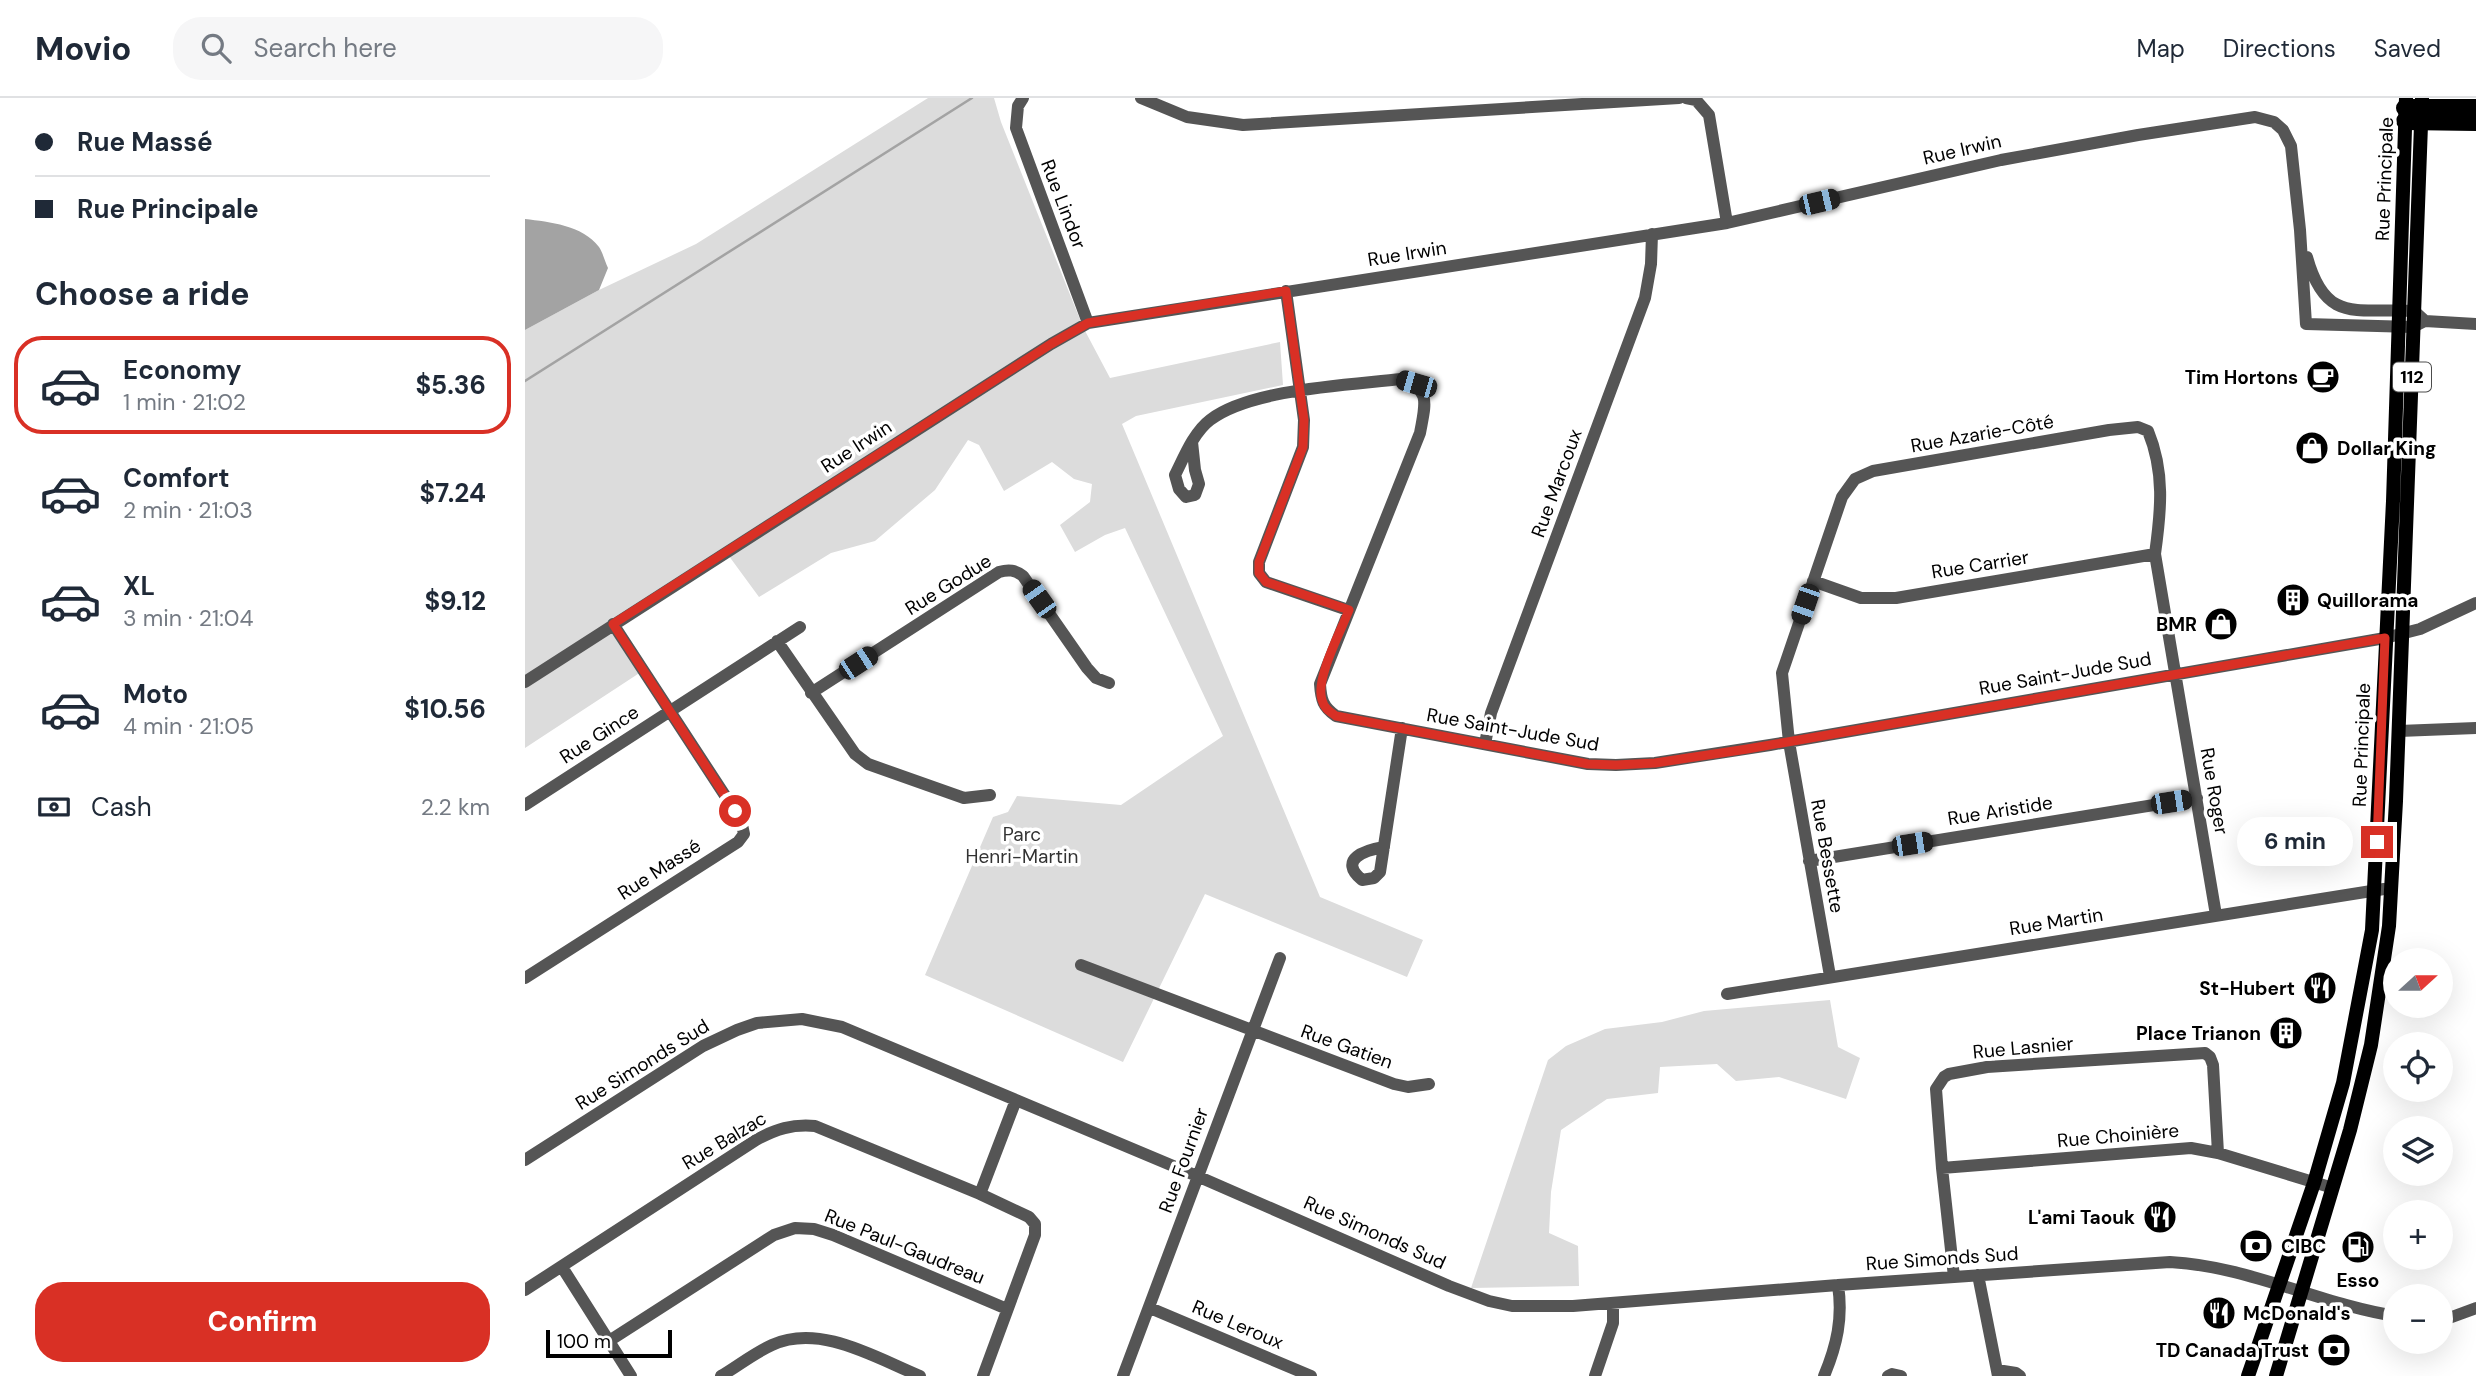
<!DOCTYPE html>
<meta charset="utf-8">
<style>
:root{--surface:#fff;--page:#f6f6f7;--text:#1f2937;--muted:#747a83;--line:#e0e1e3;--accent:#d93025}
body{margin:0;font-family:"DM Sans",sans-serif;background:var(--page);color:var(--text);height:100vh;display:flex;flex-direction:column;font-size:26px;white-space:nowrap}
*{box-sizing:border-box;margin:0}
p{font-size:23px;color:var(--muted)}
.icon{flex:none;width:38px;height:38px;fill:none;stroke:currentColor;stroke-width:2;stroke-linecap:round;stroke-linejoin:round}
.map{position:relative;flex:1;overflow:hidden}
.drawer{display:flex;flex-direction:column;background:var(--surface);width:525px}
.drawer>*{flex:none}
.banner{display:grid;align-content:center;height:154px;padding:0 35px;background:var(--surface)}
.needle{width:46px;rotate:69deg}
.tools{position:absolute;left:1858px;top:850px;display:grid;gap:14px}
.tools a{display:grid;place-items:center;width:70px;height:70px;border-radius:50%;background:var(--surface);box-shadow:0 7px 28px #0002;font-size:35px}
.scale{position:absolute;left:21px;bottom:18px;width:126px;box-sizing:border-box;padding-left:7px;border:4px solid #000;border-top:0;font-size:19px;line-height:24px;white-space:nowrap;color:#000;-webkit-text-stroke:5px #fff;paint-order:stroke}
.end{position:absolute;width:32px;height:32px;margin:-16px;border:9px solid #d93025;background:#fff;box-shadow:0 0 0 4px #fff}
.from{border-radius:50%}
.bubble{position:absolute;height:49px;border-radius:24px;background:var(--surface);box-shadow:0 7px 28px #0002;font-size:23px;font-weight:700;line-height:49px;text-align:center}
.car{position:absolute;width:21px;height:42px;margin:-21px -10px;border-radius:9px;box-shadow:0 0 5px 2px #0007;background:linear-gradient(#222 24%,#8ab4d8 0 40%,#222 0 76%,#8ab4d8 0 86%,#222 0)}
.banner b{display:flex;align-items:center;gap:24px;height:66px;font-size:26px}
.banner b+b{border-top:2px solid var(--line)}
.banner i{width:18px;height:18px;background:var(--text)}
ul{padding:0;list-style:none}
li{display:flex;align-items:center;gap:21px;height:98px;margin:0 14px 10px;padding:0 21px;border:4px solid transparent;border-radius:28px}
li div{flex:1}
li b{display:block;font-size:26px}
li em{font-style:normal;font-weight:700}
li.selected{border-color:var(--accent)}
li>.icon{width:63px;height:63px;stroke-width:1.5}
h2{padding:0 35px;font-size:32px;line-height:84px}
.pay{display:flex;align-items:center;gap:18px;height:77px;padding:0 35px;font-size:26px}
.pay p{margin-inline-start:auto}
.button{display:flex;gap:14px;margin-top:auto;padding:14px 35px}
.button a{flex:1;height:80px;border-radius:28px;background:var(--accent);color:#fff;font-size:28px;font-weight:700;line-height:80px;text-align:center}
header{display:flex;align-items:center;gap:42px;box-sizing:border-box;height:98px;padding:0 35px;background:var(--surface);border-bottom:2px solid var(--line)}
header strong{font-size:33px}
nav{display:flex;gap:38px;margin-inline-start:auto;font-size:24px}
.search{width:490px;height:63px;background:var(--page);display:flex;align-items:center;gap:18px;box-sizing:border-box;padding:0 24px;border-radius:28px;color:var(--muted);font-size:26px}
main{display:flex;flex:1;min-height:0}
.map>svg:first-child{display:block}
</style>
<header>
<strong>Movio</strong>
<div class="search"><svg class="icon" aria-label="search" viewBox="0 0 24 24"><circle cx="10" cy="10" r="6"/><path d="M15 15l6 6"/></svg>Search here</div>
<nav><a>Map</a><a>Directions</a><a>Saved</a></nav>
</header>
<main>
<section class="drawer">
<div class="banner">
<b><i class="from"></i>Rue Massé</b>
<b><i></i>Rue Principale</b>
</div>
<h2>Choose a ride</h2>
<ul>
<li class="selected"><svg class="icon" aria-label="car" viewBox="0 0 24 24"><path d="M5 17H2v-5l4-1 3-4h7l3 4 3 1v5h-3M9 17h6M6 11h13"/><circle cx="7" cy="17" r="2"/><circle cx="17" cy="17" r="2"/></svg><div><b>Economy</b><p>1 min · 21:02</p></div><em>$5.36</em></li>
<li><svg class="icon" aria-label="car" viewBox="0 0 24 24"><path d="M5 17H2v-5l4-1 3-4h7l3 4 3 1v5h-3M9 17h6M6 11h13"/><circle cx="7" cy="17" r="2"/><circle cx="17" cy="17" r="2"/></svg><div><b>Comfort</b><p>2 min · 21:03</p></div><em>$7.24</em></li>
<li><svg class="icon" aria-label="car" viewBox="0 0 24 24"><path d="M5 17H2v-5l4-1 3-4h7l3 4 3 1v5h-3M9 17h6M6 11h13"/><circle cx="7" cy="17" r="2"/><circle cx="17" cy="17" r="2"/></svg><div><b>XL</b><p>3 min · 21:04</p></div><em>$9.12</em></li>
<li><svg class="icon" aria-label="car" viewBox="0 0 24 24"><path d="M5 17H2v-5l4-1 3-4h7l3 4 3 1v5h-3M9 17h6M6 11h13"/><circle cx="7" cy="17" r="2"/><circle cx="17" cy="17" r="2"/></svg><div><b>Moto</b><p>4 min · 21:05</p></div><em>$10.56</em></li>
</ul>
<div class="pay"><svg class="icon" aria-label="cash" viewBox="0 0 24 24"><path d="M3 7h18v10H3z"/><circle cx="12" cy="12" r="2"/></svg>Cash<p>2.2 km</p></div>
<div class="button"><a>Confirm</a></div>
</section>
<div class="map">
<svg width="1951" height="1278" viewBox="0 0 1951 1278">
<rect width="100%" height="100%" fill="#fff"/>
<path fill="#dcdcdc" d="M403 0H469L476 24 558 229 585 280 755 244 758 287 611 318 597 326 795 799 898 842 882 879 680 796 598 964 400 877 468 719 483 714 492 698 596 707 698 638 600 430 580 437 550 454 535 427 565 404 567 386 549 381 527 364 479 393 454 347 443 342 410 392 350 443 306 455 234 499 201 454 89 526 119 572 0 650V232L74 192 171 146Z
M1305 902 1313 949 1335 960 1321 1001 1254 979 1211 983 1192 966 1135 969 1133 995 1082 1001 1036 1032 1026 1094 1024 1135 1053 1148 1054 1188 946 1190 1023 962 1041 948 1080 931 1137 924 1179 913Z"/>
<path fill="#a3a3a3" d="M0 121C25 124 57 127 74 149 78 155 80 164 83 170L74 192 0 232Z"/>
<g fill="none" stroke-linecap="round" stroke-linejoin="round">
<path stroke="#a3a3a3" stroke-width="2.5" d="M0 283 447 0"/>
<path stroke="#555" stroke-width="12" d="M498 0 493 8 491 30 563 225
M616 0 662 19 718 27 1154 0
M1161 0 1171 2 1184 17 1202 125
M1782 159C1801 228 1834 209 1889 213L1900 223 1951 226
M761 193 779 322 778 349 734 464V475L741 484 823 512
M667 344 670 372 674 386 670 397 661 399 654 391 650 377C659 359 669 334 685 322 725 291 824 287 876 281 907 291 900 307 895 335L795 586C796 602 798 609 811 618L1063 666 1091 667 1130 665 1245 647 1860 540 1895 531 1951 505
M1288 483 1336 500H1371L1630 456
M252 543 330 656 343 666 439 700 465 697
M0 584 526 246 563 225 1202 125 1476 62 1613 37 1730 19 1749 24 1758 32 1766 48 1775 132 1781 226 1888 229 1900 223
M286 595 474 474C484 471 490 472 498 478L562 570 571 580 584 585
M1874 633 1951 630
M960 646 966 615 1120 200 1126 166 1127 136
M0 707 275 529
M859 749C841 752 812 761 837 782L849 780 855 774 877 630
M1284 763 1672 700
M556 867 869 986 883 989 904 986
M1305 878 1264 644 1257 575 1317 399 1330 381 1348 373 1584 332 1613 329 1623 333C1640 374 1636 413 1630 456L1691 817
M0 880 213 744 219 736 216 722 88 526
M1202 896 1859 791
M0 1062 178 948 212 932 232 925 277 921 317 929 672 1078 924 1188 964 1203 987 1208H1048L1313 1187 1645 1164C1723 1168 1794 1206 1871 1218
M1417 1070 1666 1050 1693 1055 1808 1090
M455 1096 491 1002
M37 1169 106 1278
M1453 1177 1473 1278
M1429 1179 1417 1070 1411 991 1419 979 1424 976 1462 969 1680 955 1685 959 1688 967 1693 1055
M0 1192 231 1042C251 1031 267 1026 290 1028L455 1096 504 1119 510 1126V1137L458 1278
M625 1210 786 1278
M1916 1223 1951 1210
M84 1243 249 1137 270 1130 289 1131 308 1137 482 1211
M1472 1272 1491 1275 1495 1278
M196 1278C213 1268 229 1255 247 1247 295 1225 351 1260 395 1278
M598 1278 755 860
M1070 1278 1088 1225V1205
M1299 1278C1312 1247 1318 1220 1313 1187
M1363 1278 1367 1276 1376 1278"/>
<path stroke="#000" stroke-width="14" d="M1723 1278 1789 1085 1818 985 1847 832 1868 403 1881 0
M1751 1278 1825 1032 1846 947 1864 828 1871 703 1897 0"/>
<path stroke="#000" stroke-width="18" d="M1880 10H1951
M1880 23 1951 24"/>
</g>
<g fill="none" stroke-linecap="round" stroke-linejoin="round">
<path stroke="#d93025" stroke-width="9" d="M210 713 88 526 526 246 563 225 761 193 779 322 778 349 734 464V475L741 484 824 512C816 533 790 581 797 602 799 610 804 613 811 618L1063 666 1091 667 1130 665 1222 651 1860 540 1852 744"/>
</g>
<defs>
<symbol id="cafe-disc" viewBox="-11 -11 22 22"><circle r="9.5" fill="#000" stroke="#fff"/><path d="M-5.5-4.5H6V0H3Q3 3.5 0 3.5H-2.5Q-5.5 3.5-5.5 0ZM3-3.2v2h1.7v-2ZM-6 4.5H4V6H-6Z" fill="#fff"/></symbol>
<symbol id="shop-disc" viewBox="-11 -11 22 22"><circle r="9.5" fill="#000" stroke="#fff"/><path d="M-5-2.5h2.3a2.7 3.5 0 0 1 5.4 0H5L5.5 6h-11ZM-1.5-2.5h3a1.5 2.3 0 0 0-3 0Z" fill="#fff"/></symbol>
<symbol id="building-disc" viewBox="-11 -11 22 22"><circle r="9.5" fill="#000" stroke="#fff"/><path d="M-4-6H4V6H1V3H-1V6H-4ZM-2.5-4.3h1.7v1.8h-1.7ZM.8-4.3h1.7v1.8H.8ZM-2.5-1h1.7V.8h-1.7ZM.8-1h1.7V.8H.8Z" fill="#fff"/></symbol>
<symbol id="restaurant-disc" viewBox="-11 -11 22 22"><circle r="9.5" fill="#000" stroke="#fff"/><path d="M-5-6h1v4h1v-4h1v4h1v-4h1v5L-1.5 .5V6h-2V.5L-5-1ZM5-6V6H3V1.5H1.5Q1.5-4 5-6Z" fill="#fff"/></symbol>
<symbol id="bank-disc" viewBox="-11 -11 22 22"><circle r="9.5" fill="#000" stroke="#fff"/><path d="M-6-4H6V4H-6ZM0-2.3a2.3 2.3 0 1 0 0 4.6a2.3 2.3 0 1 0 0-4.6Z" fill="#fff"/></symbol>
<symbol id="fuel-disc" viewBox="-11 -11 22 22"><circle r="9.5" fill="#000" stroke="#fff"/><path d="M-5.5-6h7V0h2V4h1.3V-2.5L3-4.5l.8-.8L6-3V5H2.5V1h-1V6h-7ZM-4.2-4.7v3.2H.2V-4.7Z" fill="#fff"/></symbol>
</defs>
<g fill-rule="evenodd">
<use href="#cafe-disc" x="1779" y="260" width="38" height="38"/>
<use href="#shop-disc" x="1768" y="331" width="38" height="38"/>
<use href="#building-disc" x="1749" y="483" width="38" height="38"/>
<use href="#shop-disc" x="1677" y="507" width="38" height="38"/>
<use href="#restaurant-disc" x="1776" y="871" width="38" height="38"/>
<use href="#building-disc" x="1742" y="916" width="38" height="38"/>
<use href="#restaurant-disc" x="1616" y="1100" width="38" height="38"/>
<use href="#bank-disc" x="1712" y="1129" width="38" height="38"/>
<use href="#fuel-disc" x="1814" y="1130" width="38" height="38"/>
<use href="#restaurant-disc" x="1675" y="1196" width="38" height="38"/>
<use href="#bank-disc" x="1790" y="1233" width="38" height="38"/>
</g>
<g text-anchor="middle" stroke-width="7" stroke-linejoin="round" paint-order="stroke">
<rect fill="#fff" stroke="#4c4c4c" stroke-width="2" x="1868" y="264.5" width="38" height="29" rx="5"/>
<g font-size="18" font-weight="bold" fill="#000">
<text x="1887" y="285">112</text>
</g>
<g font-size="19" fill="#000" stroke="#fff">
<text transform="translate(1437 51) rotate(-13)" y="7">Rue Irwin</text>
<text transform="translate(1859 81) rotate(-88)" y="7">Rue Principale</text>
<text transform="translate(539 106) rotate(69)" y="7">Rue Lindor</text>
<text transform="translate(882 155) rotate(-9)" y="7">Rue Irwin</text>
<text transform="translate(1457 335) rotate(-10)" y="7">Rue Azarie-Côté</text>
<text transform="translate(331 348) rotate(-33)" y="7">Rue Irwin</text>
<text transform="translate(1031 385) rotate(-70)" y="7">Rue Marcoux</text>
<text transform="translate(1455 466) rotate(-9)" y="7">Rue Carrier</text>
<text transform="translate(423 486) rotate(-32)" y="7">Rue Godue</text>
<text transform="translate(1540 575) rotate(-10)" y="7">Rue Saint-Jude Sud</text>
<text transform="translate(988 631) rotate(10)" y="7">Rue Saint-Jude Sud</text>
<text transform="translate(74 636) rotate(-33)" y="7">Rue Gince</text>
<text transform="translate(1836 647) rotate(-88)" y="7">Rue Principale</text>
<text transform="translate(1690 693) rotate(80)" y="7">Rue Roger</text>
<text transform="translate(1475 712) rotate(-9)" y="7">Rue Aristide</text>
<text transform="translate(1303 758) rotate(80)" y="7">Rue Bessette</text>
<text transform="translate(134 771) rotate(-33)" y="7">Rue Massé</text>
<text transform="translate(1531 823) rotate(-9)" y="7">Rue Martin</text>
<text transform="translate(822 948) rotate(20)" y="7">Rue Gatien</text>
<text transform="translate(1498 949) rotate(-5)" y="7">Rue Lasnier</text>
<text transform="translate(117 966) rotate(-32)" y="7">Rue Simonds Sud</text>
<text transform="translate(1593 1037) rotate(-5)" y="7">Rue Choinière</text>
<text transform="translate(199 1042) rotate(-31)" y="7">Rue Balzac</text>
<text transform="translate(658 1062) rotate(-70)" y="7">Rue Fournier</text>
<text transform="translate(850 1134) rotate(24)" y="7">Rue Simonds Sud</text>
<text transform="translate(380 1148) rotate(22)" y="7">Rue Paul-Gaudreau</text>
<text transform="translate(1417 1160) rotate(-4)" y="7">Rue Simonds Sud</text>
<text transform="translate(713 1226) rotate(23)" y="7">Rue Leroux</text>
</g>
<g font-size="19" font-weight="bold" fill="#000" stroke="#fff" text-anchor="end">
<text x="1773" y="286">Tim Hortons</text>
<text x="1812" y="357" text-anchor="start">Dollar King</text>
<text x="1792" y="509" text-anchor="start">Quillorama</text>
<text x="1672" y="533">BMR</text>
<text x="1770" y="897">St-Hubert</text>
<text x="1736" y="942">Place Trianon</text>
<text x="1610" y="1126">L'ami Taouk</text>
<text x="1756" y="1155" text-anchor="start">CIBC</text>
<text x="1833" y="1189" text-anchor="middle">Esso</text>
<text x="1718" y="1222" text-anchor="start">McDonald's</text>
<text x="1784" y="1259">TD Canada Trust</text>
</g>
<g font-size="19" fill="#333" stroke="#fff">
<text x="497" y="743">Parc<tspan x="497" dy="22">Henri-Martin</tspan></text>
</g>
</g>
</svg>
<div class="tools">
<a><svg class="needle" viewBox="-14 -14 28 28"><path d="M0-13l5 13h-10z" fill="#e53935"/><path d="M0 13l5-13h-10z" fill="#747a83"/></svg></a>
<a><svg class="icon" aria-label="locate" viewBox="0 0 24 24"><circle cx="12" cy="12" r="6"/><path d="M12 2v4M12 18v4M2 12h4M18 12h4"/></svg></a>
<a><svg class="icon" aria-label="layers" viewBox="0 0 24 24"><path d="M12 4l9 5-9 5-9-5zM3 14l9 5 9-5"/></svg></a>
<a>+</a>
<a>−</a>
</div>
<div class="scale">100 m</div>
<i class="end from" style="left:210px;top:713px"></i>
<i class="end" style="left:1852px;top:744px"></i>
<div class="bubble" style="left:1712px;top:719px;width:116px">6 min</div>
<i class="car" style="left:1294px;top:104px;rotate:77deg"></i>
<i class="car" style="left:891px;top:286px;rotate:286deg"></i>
<i class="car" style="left:514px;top:501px;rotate:325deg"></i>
<i class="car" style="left:1280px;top:506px;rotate:199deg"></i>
<i class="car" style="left:333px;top:565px;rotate:57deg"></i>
<i class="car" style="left:1646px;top:704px;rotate:81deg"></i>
<i class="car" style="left:1387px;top:746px;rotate:81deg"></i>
</div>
</main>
